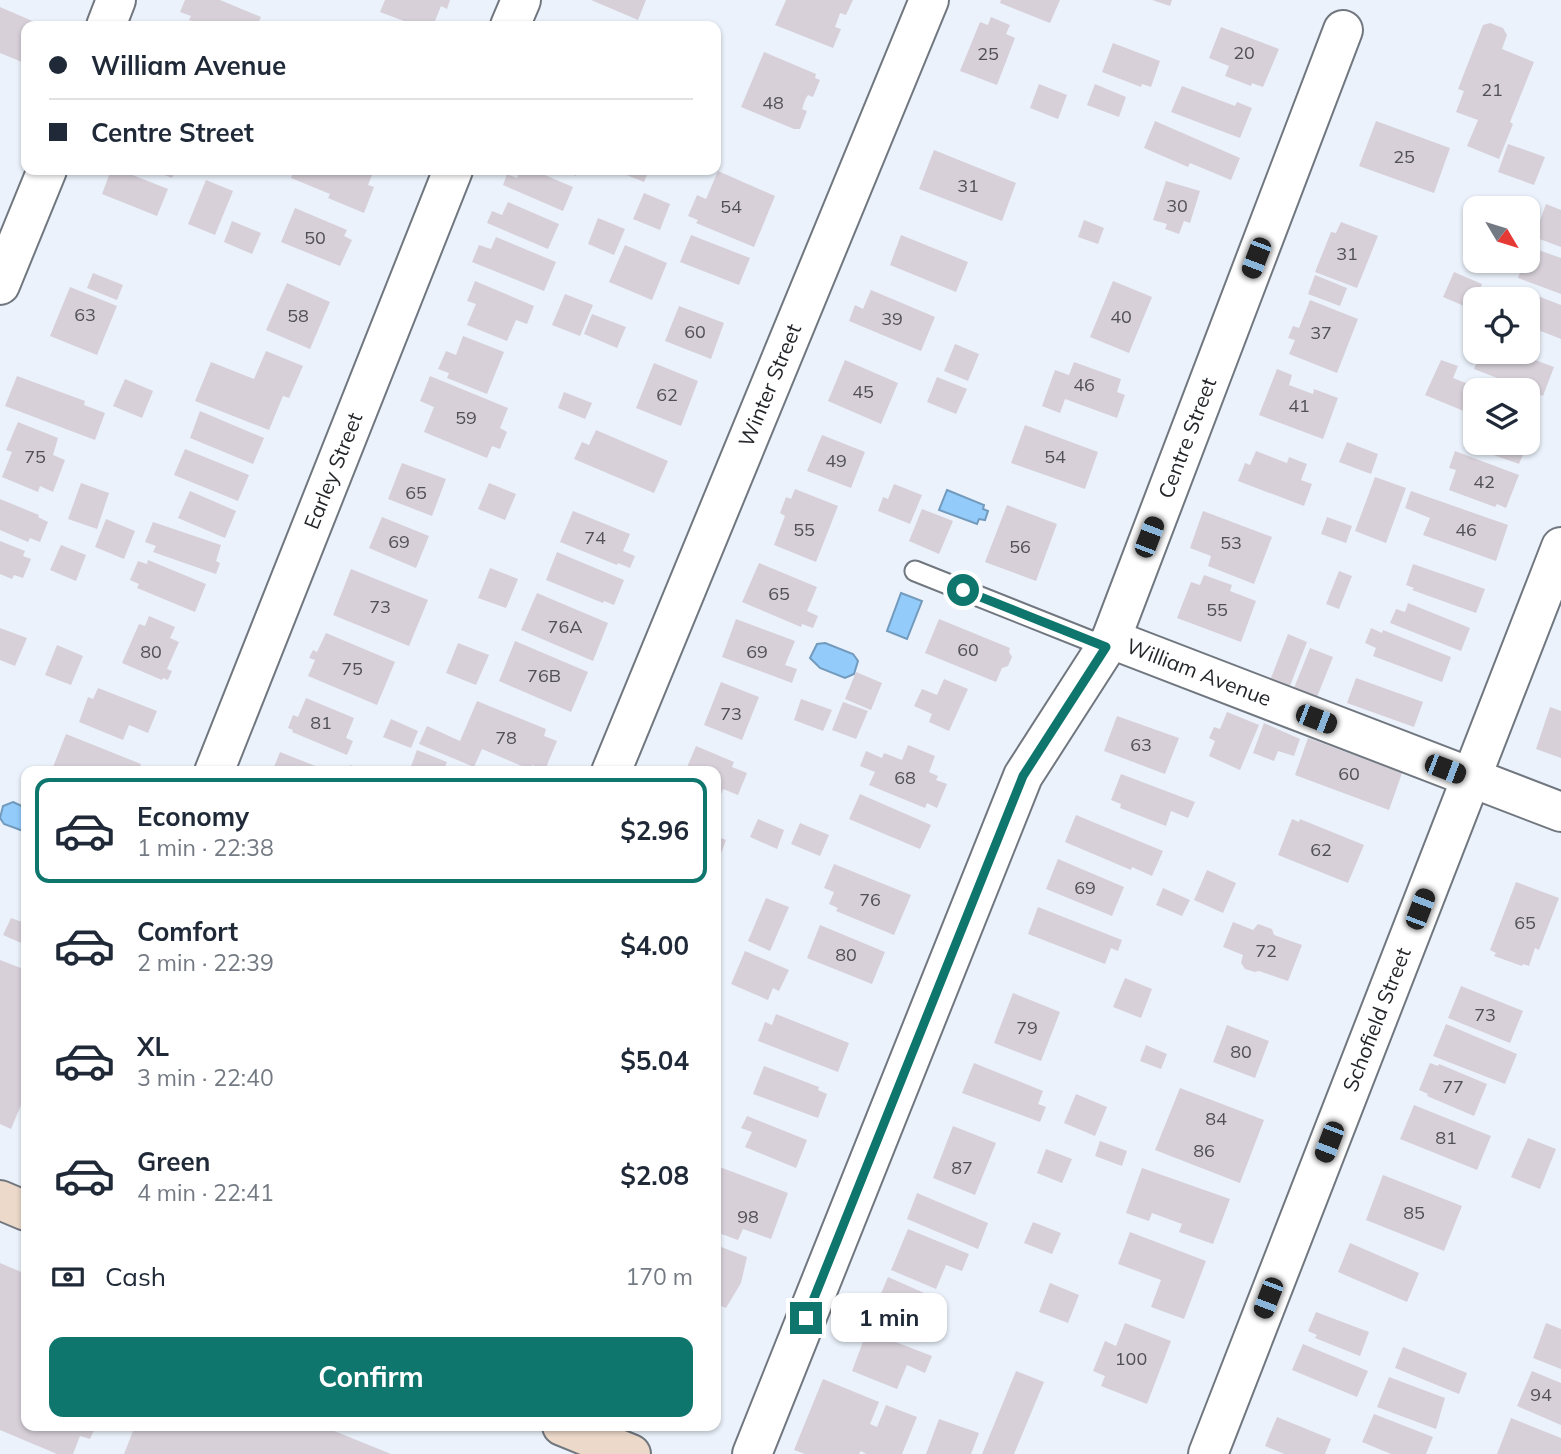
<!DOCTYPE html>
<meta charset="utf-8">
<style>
:root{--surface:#fff;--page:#f2f2f3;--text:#1f2937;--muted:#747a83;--line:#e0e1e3;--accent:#0f766e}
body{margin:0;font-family:Mulish,sans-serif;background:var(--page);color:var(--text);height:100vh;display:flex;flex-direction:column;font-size:26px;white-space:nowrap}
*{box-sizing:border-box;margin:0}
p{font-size:23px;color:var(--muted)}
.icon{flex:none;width:38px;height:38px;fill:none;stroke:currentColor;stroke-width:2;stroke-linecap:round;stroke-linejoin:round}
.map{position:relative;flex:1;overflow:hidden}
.panel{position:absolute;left:21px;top:766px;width:700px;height:665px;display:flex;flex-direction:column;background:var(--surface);border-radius:14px;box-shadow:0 2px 5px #0004}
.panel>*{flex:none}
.hud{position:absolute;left:21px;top:21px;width:700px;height:154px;border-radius:14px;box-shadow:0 2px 5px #0004;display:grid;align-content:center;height:154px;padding:0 28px;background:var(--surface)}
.needle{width:46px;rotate:128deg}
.buttons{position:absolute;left:1463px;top:196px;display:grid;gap:14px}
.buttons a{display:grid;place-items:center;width:77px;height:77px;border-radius:14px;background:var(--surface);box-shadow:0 2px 5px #0004;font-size:35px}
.end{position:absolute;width:32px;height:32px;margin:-16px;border:9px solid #0f766e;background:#fff;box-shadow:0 0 0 4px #fff}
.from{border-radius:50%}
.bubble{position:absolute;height:49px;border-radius:14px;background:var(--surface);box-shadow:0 2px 5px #0004;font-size:23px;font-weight:700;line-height:49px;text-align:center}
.car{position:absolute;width:21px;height:42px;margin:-21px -10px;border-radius:9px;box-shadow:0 0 5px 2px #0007;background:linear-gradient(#222 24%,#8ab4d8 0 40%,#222 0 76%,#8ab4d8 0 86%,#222 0)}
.hud b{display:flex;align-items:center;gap:24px;height:66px;font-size:26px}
.hud b+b{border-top:2px solid var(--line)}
.hud i{width:18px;height:18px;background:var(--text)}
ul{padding:12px 0 0;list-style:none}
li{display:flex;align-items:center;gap:21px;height:105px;margin:0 14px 10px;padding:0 14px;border:4px solid transparent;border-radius:14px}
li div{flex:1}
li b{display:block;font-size:26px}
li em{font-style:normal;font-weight:700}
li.active{border-color:var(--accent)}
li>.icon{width:63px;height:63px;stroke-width:1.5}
.pay{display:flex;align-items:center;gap:18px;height:77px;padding:0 28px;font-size:26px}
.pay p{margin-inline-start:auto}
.cta{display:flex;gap:14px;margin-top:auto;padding:14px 28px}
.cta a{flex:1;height:80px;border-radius:14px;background:var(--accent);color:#fff;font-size:28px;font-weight:700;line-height:80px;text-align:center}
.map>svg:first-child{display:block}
</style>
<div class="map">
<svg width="1561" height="1454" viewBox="0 0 1561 1454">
<rect width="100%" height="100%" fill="#ebf2fb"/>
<path fill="#93ccfb" stroke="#729abc" stroke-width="2" d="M947 490 984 505 983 509 988 511 985 520 979 519 977 524 939 510Z
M901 593 922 601 907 639 887 631Z
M825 643 853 654 858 661 854 674 845 678 820 668 810 658 817 644Z
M13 802 26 808V832L4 824 0 818 3 806Z"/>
<path fill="#d7d0d9" d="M185 0H220L261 17 257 26H206L189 20 191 16 180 12Z
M385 0H450L447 9 441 6 433 26H417L380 12Z
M591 0H646L638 20Z
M786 0H853L846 15 840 13 838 19 835 27 841 29 833 48 775 25Z
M1001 0H1060L1050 23 1000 3Z
M1152 0H1172L1170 6Z
M0 7 37 23 36 26H26V50L22 62 0 53Z
M991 17 1010 25 1006 34 1015 38 997 85 960 71 980 22 988 25Z
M1490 23 1503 28 1507 35 1502 49 1534 62 1510 122 1513 124 1499 159 1467 146 1478 120 1456 112 1464 91 1458 89 1483 25Z
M1221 27 1279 49 1263 87 1252 83 1251 86 1225 76 1229 66 1209 58Z
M1113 43 1160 61 1151 87 1142 84 1141 87 1102 72Z
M764 52 816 74 815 78 820 80 813 97 808 95 805 100 802 109 807 111 800 129H794L741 107Z
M1039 84 1067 95 1058 119 1030 108Z
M1095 84 1126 97 1119 117 1087 105Z
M1182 86 1235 106 1237 102 1252 108 1240 138 1171 112Z
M1155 121 1240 158 1231 180 1190 163 1188 167 1144 148Z
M1376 121 1450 148 1434 193 1359 166Z
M1508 144 1545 157 1534 185 1498 172Z
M934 150 1016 183 1002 221 919 189Z
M111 170H120L168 189 157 216 102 194Z
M152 170H175L172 178Z
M294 170H374L368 185 374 187 364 213 328 198 330 194 291 178Z
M520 170H533L573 187 563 211 503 185 507 174 517 178Z
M563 170H579L576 176Z
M614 170H649L644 182Z
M718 171 775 196 754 247 696 223 698 220 688 216 697 195 706 199Z
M206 180 233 191 215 235 188 224Z
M1166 181 1200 191 1190 223 1184 221 1179 234 1165 229 1167 224 1153 220Z
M644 193 670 204 660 230 633 219Z
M508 202 559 224 548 249 487 223 492 211 502 215Z
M1546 204 1561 210V247L1534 237Z
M295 208 347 230 344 236 352 240 340 266 281 242Z
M598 218 625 229 614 255 588 244Z
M1084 220 1104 228 1098 244 1078 237Z
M232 221 261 233 252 254 224 242Z
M1341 222 1378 236 1357 288 1315 272 1331 232 1336 233Z
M691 235 750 258 739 285 680 262Z
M901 235 968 262 956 292 890 265Z
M496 237 556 262 544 291 472 262 479 245 491 249Z
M625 245 667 263 652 300 609 282Z
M1530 247 1561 258V294L1518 278 1524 261H1528Z
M1454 272 1482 284 1471 309 1443 297Z
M93 273 123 285 117 300 87 288Z
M1315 275 1347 288 1340 306 1308 294Z
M475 281 534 306 527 324 516 320 507 341 467 325 476 304 467 301Z
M1113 281 1152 297 1129 353 1090 337Z
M287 283 330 302 310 349 266 330Z
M70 287 117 306 97 355 50 336Z
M871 290 935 317 921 351 849 321 855 305 863 309Z
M1525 291 1561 305V339L1528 326V299H1522Z
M565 294 593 305 580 336 552 325Z
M1310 300 1358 319 1337 373 1289 354 1295 340 1288 338 1293 326 1299 328Z
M679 306 724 323 711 359 665 341Z
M592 314 626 327 617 348 584 334Z
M463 336 504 352 487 394 447 378 449 373 438 369 446 351 456 355Z
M955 344 979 354 968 381 944 371Z
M266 351 303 366 289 398 283 396 269 430 195 401 211 362 254 379Z
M1481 352H1513L1554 367 1543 396 1474 369Z
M845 360 898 383 881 424 828 401Z
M1441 360 1458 366 1453 378 1476 387 1466 412 1425 395Z
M1074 362 1121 379 1117 392 1125 395 1117 418 1065 399 1060 413 1042 406 1055 370 1069 375Z
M654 363 698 381 681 426 636 408Z
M1277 369 1292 375 1289 385 1313 394 1314 389 1338 398 1323 439 1259 415Z
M17 376 85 401 84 405 105 413 95 440 5 406Z
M430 376 508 408 500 428 507 432 500 449 492 446 487 458 424 432 434 407 420 401Z
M937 377 967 389 956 414 927 402Z
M125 379 153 391 142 418 113 406Z
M564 392 592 403 585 419 558 408Z
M200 411 264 438 253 464 190 438Z
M1469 414 1475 416V443H1528L1519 464 1468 446 1475 429 1465 426Z
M18 422 58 438 53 455 65 460 53 492 40 486 38 492 2 477 12 452 6 450Z
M1025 425 1098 452 1085 489 1011 463Z
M596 430 668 461 654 493 574 459 582 442 589 445Z
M822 435 865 452 851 488 807 471Z
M1347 442 1378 454 1371 474 1339 462Z
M185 449 249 475 238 501 174 475Z
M1256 451 1287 463 1289 457 1307 464 1301 480 1312 484 1304 506 1238 481 1245 463 1250 465Z
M1455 451 1519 475 1506 508 1497 504 1495 507 1449 490 1456 470 1449 468Z
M402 463 446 479 432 516 388 499Z
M1375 477 1406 488 1386 543 1355 531Z
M81 483 109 493 97 529 68 519Z
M489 483 516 494 505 520 478 509Z
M894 484 922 495 910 524 878 511 883 497 888 499Z
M795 489 838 506 816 562 774 545 785 516 780 513 786 497 791 499Z
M190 491 236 511 225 538 178 518Z
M1411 491 1508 525 1496 561 1423 535 1430 518 1405 508Z
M0 499 39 515 38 517 48 522 40 542 30 538 28 542 0 530Z
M1007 505 1057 524 1036 581 985 562Z
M922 509 953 521 939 554 909 541Z
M573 511 630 534 623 551 635 556 630 568 618 563 617 565 560 542Z
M1203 511 1272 537 1254 584 1208 566 1211 556 1190 548Z
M382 517 429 536 416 568 369 548Z
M1327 517 1352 526 1346 543 1321 534Z
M106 519 135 531 124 559 95 547Z
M153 522 221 545 216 561 220 563 216 574 153 552 156 546 145 542Z
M0 541 25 551 23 556 31 559 23 578 14 575 12 579 0 574Z
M61 545 86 555 76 581 50 570Z
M557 552 624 580 614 605 604 601 603 603 546 580Z
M148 560 206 584 195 612 137 588 139 584 130 580 138 561 147 564Z
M759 563 817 587 807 611 818 616 813 628 802 624 801 627 742 602Z
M1413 564 1485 589 1476 613 1412 590 1414 588 1406 585Z
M490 568 518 579 506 608 478 598Z
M351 569 428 600 409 646 333 615Z
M1339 571 1352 576 1339 609 1326 604Z
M1204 575 1232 585 1230 591 1256 601 1241 642 1177 618 1191 582 1200 585Z
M537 593 608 623 593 661 521 630Z
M1408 603 1470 628 1461 651 1390 623 1396 609 1405 612Z
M149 616 175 627 170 638 179 642 167 669 172 671 168 680 163 678 162 680 122 663 139 624 145 626Z
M736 619 795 641 785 665 797 669 792 683 722 657Z
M939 619 1010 648 1009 652 1012 657 1008 666 1002 668 996 682 925 653Z
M0 628 27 638 15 666 0 660Z
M1371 628 1382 633 1383 630 1451 657 1442 682 1373 656 1376 648 1365 643Z
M326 633 395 662 377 705 308 676 315 660 309 658 313 650 317 652Z
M1288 634 1307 642 1290 686 1271 678Z
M515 641 588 672 571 712 499 681Z
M458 643 489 655 476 685 446 673Z
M57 645 83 656 71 685 45 675Z
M1310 648 1333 657 1317 697 1294 688Z
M856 672 882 683 871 710 845 699Z
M1356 678 1423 702 1414 727 1347 703Z
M944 679 968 689 949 731 929 722 932 714 914 706 922 689 937 695Z
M721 682 759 697 742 740 704 725Z
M98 688 157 711 148 733 129 725 123 740 79 722 88 697 93 699Z
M306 698 354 718 346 738 353 741 347 755 292 732 293 730 288 728 293 715 298 717Z
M801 699 832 710 823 731 794 720Z
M477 701 546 729 544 736 557 741 545 770 532 765 531 770 482 749 474 767 419 744 427 726 460 741Z
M843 702 868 711 856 739 832 730Z
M1550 707 1561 711V758L1536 749Z
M1227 712 1259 725 1240 770 1209 756 1215 741 1209 738 1214 727 1220 729Z
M1117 716 1179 738 1165 774 1104 751Z
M391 719 418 731 411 748 383 737Z
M1264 723 1300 739 1294 756 1278 751 1274 761 1253 753Z
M66 734 141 764 138 772H51Z
M1308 738 1402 773 1389 810 1295 775Z
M908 745 935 756 929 772 938 776 936 780 947 784 937 808 927 803 925 808 869 785 875 772 860 766 866 751 882 758 884 753 902 760Z
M696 746 734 762 732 767 747 773 738 795 723 789 716 807V772H685Z
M417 750 447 762 443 772H416L410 769Z
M280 752 323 769 322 772H272Z
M350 765 366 772H348Z
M1121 774 1195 802 1188 818 1171 811 1166 826 1120 808 1121 804 1111 800Z
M860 794 931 825 920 849 849 819Z
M1076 815 1163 851 1152 876 1132 867 1131 870 1065 842Z
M758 819 784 830 777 849 750 837Z
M1292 819 1299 822 1300 819 1364 845 1348 883 1278 855Z
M800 823 829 835 820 856 791 844Z
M716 836 726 840 716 867Z
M1058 859 1124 887 1112 916 1046 889Z
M834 864 911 895 894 935 836 911 838 908 829 904 834 892 824 888Z
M1207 870 1236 883 1223 913 1194 900Z
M1516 882 1559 898 1539 950 1535 948 1529 966 1523 964 1522 966 1494 956 1496 953 1490 950Z
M1163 888 1190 900 1182 916 1156 905Z
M766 898 789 907 770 951 748 941Z
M1038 907 1122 940 1118 951 1111 948 1105 964 1028 934Z
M26 912V945L3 935 11 918 22 922Z
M1233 922 1253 930 1258 924 1272 929 1274 935 1302 945 1288 981 1259 971 1255 972 1245 969 1241 963 1243 955 1223 947Z
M820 925 885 952 872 984 807 958Z
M745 951 789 970 779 991 773 988 768 1000 731 984Z
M0 960 26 970V1093L11 1129 0 1124Z
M1125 978 1152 989 1141 1018 1113 1007Z
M1461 986 1523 1011 1510 1043 1448 1018Z
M1013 993 1060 1012 1041 1061 994 1043Z
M776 1014 849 1043 838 1072 758 1041 765 1022 772 1025Z
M1446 1024 1517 1054 1505 1084 1433 1056Z
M1227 1025 1269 1041 1255 1078 1213 1062Z
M1146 1045 1167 1054 1161 1069 1140 1061Z
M974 1063 1043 1091 1038 1104 1046 1107 1040 1122 962 1093Z
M1430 1063 1438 1066 1439 1064 1487 1084 1474 1116 1427 1096 1428 1094 1419 1090Z
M764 1066 819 1087 818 1090 827 1094 818 1118 753 1094Z
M1180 1088 1264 1120 1240 1183 1155 1150Z
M1076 1094 1107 1107 1095 1136 1064 1123Z
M1414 1105 1491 1136 1477 1170 1400 1139Z
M747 1116 807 1140 796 1168 745 1147 752 1132 741 1128Z
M953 1126 996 1143 975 1195 933 1178Z
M1528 1138 1556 1149 1540 1189 1511 1177Z
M1100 1141 1127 1151 1122 1166 1095 1156Z
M1046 1149 1072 1159 1062 1183 1037 1173Z
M717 1166 788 1193 771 1239 743 1229 738 1240 716 1232 719 1218 716 1217Z
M1142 1168 1230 1199 1213 1244 1179 1232 1182 1224 1152 1213 1149 1221 1126 1213Z
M1383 1175 1462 1206 1444 1251 1366 1220Z
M917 1193 988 1223 978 1249 907 1219Z
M1033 1222 1061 1233 1052 1254 1024 1243Z
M908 1229 969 1254 962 1271 946 1265 936 1289 891 1270Z
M1130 1232 1206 1261 1184 1319 1151 1307 1161 1280 1118 1264Z
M1350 1243 1419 1273 1407 1302 1338 1272Z
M716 1245 747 1257 741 1283 726 1308 716 1304Z
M0 1263 26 1274V1426H96L90 1439 80 1436 73 1454H57L0 1430Z
M888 1277 931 1296 923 1317 940 1324 933 1339 918 1332 916 1336 871 1317Z
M1050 1283 1079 1295 1068 1323 1039 1312Z
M1316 1312 1369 1332 1360 1356 1315 1338 1317 1335 1308 1331Z
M1125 1323 1171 1341 1147 1404 1101 1386 1105 1376 1093 1371 1105 1341 1116 1346Z
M1546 1323 1561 1329V1369L1533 1358Z
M867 1331 932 1356 925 1373 907 1365 897 1389 852 1371Z
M1303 1344 1368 1371 1357 1397 1292 1370Z
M1403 1347 1467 1373 1459 1394 1395 1368Z
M1016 1371 1044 1382 1014 1454H982Z
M1532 1371 1561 1383V1425L1517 1406Z
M1389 1377 1445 1398 1436 1429 1377 1407Z
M823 1379 879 1402 870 1424 877 1427 886 1405 917 1417 902 1454H866L861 1451 859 1454H805L794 1450Z
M1374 1414 1433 1437 1426 1454H1391L1362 1442Z
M1277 1417 1331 1439 1325 1454H1284L1265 1446Z
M1511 1418 1561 1438V1454H1497Z
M939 1419 979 1433 971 1454H926Z
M135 1426H322L391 1454H124Z"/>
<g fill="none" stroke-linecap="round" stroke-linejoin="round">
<defs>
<path id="service" d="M915 571 1106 647"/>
<g id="minor">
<path d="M106 26 116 0"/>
<path d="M510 26 521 0"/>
<path d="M0 285 47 170"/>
<path id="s1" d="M1111 639 1561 812"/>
<path id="s2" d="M214 772 453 170"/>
<path id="s3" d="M611 772 929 0"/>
<path id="s4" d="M752 1454 1023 776 1111 639 1343 30"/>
<path id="s5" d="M1208 1454 1561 547"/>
</g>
<path id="secondary" d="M0 1200 26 1211
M562 1426 631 1454"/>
</defs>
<use href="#service" stroke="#71777f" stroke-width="23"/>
<use href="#minor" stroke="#71777f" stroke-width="42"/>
<use href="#secondary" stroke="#71777f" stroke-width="42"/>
<use href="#service" stroke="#fff" stroke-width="19"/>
<use href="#minor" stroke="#fff" stroke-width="38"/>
<use href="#secondary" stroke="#ecd9c9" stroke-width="38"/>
</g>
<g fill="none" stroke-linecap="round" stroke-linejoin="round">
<path stroke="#0f766e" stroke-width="9" d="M806 1318 1023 776 1106 647 963 590"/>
</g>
<g text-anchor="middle" stroke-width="5" stroke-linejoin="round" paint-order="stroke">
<g font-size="18" fill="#515056">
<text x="1244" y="59">20</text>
<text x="988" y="60">25</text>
<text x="1492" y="96">21</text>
<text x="773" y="109">48</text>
<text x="1404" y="163">25</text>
<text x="968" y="192">31</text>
<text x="1177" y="212">30</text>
<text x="731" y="213">54</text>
<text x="315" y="244">50</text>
<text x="1347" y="260">31</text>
<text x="85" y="321">63</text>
<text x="298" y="322">58</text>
<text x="1121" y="323">40</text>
<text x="892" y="325">39</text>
<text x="695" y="338">60</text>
<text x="1321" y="339">37</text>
<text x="1084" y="391">46</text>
<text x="863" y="398">45</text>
<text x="667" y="401">62</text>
<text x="1299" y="412">41</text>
<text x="466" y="424">59</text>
<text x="35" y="463">75</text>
<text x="1055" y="463">54</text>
<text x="836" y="467">49</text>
<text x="1484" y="488">42</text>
<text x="416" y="499">65</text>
<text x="804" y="536">55</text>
<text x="1466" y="536">46</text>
<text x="595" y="544">74</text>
<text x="399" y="548">69</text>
<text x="1231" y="549">53</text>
<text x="1020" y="553">56</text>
<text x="779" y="600">65</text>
<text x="380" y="613">73</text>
<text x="1217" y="616">55</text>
<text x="565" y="633">76A</text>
<text x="968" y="656">60</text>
<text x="151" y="658">80</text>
<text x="757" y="658">69</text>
<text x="352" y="675">75</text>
<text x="544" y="682">76B</text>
<text x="731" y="720">73</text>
<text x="321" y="729">81</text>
<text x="506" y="744">78</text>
<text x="1141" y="751">63</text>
<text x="1349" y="780">60</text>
<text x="905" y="784">68</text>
<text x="1321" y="856">62</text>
<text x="1085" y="894">69</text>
<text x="870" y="906">76</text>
<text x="1525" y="929">65</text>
<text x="1266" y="957">72</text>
<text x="846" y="961">80</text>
<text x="1485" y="1021">73</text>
<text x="1027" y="1034">79</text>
<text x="1241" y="1058">80</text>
<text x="1453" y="1093">77</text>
<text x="1216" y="1125">84</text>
<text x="1446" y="1144">81</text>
<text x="1204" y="1157">86</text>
<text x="962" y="1174">87</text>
<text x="1414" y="1219">85</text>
<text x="748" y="1223">98</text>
<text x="1131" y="1365">100</text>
<text x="1541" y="1401">94</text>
</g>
<g font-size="21" fill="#24262a" stroke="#ebf2fb">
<text dy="7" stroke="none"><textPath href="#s3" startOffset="418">Winter Street</textPath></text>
<text dy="7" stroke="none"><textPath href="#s4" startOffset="1108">Centre Street</textPath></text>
<text dy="7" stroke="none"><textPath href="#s2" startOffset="324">Earley Street</textPath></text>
<text dy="7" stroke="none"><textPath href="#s1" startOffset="94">William Avenue</textPath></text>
<text dy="7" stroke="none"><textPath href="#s5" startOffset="466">Schofield Street</textPath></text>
</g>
</g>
</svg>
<div class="buttons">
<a><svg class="needle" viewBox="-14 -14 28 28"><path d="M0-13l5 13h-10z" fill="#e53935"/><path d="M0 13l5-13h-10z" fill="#747a83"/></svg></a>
<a><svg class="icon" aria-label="locate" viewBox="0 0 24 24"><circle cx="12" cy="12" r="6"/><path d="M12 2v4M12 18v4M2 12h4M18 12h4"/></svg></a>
<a><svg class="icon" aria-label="layers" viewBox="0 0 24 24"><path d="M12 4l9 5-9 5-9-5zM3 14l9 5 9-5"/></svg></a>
</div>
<i class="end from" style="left:963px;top:590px"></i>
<i class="end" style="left:806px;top:1318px"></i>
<div class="bubble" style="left:831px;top:1293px;width:116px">1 min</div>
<i class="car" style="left:1256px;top:258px;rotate:201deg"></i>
<i class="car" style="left:1149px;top:537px;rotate:21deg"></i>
<i class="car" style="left:1316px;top:719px;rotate:111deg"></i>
<i class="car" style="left:1445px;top:769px;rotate:111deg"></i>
<i class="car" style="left:1420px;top:909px;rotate:21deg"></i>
<i class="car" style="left:1329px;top:1142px;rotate:201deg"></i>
<i class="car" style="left:1268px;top:1298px;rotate:201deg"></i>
<div class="hud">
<b><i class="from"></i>William Avenue</b>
<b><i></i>Centre Street</b>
</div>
<section class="panel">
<ul>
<li class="active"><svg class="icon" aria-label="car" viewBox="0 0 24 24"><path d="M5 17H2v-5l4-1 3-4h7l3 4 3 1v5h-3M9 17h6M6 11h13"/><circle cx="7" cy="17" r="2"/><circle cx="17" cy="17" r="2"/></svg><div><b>Economy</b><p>1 min · 22:38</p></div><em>$2.96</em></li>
<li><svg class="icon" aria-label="car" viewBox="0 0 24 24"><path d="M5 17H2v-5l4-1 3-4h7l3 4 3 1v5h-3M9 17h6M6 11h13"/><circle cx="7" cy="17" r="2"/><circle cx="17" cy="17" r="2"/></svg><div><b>Comfort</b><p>2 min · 22:39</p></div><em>$4.00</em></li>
<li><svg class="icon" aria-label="car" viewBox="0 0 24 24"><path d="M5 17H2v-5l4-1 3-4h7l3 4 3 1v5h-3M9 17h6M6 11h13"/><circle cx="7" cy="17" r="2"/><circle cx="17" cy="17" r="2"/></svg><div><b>XL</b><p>3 min · 22:40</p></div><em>$5.04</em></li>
<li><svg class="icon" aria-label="car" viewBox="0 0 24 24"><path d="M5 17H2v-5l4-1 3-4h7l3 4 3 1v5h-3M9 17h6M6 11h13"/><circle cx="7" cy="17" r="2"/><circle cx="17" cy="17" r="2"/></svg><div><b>Green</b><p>4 min · 22:41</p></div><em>$2.08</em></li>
</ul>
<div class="pay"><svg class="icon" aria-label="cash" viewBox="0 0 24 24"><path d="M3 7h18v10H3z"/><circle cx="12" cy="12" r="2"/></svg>Cash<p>170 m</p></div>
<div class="cta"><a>Confirm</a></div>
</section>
</div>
